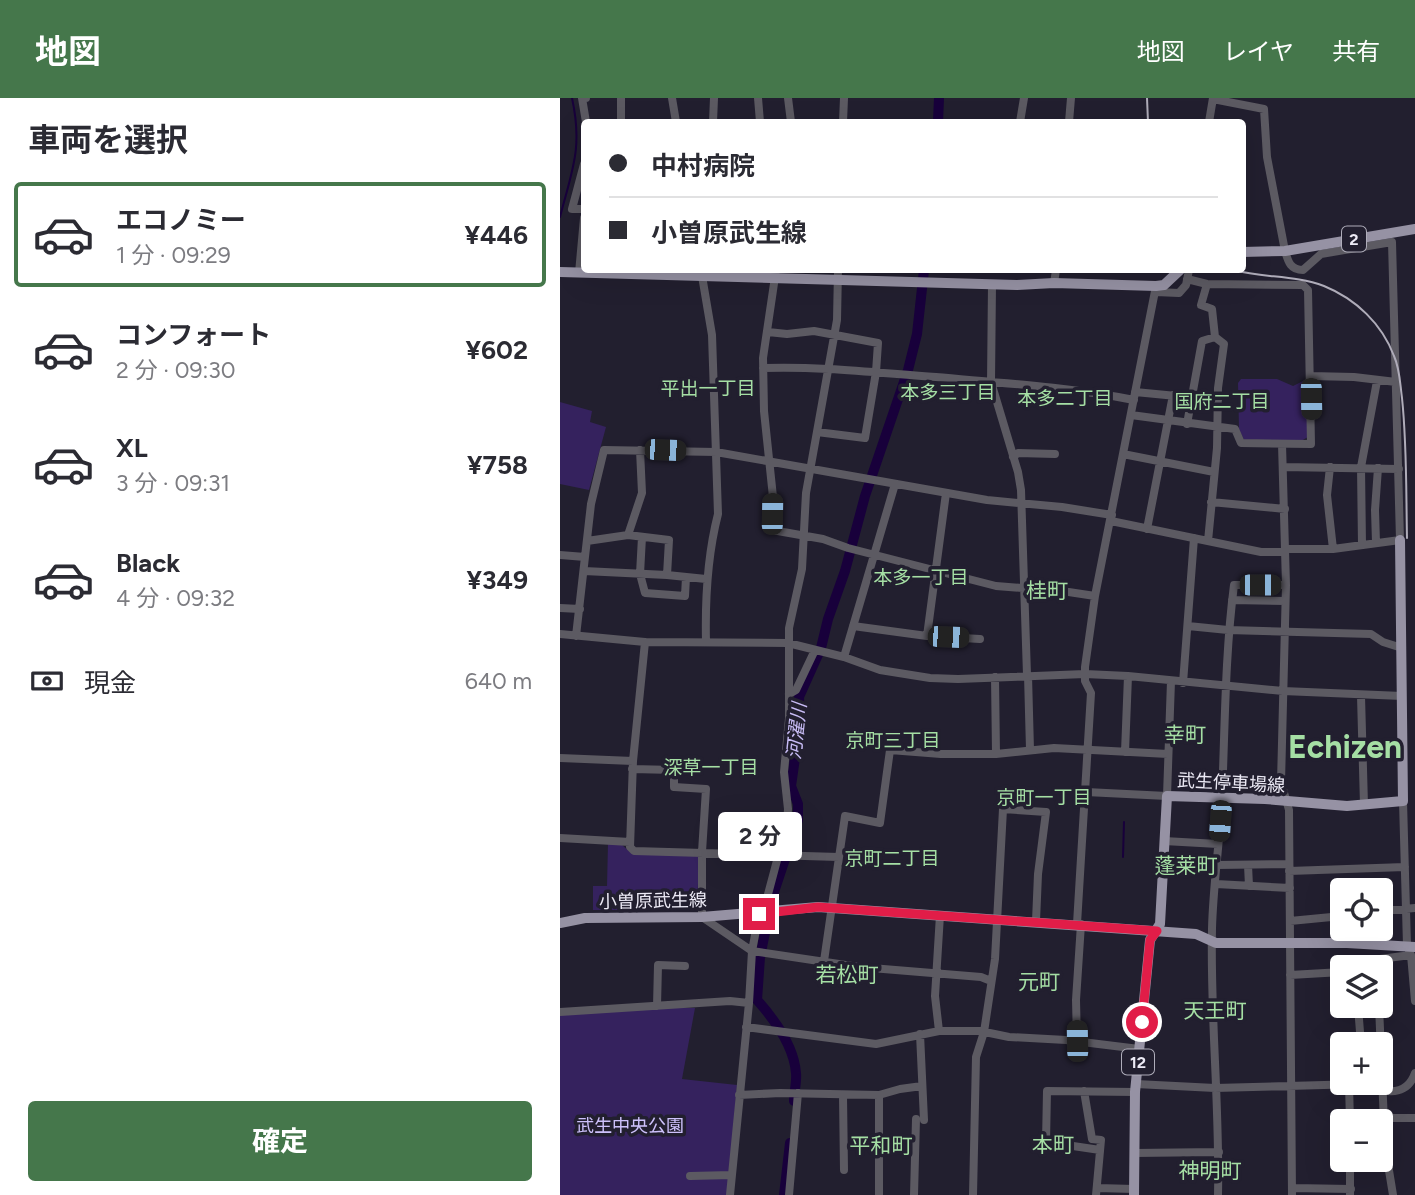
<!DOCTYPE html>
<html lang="ja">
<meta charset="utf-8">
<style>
:root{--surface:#fff;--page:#f2f2f3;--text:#2b2b33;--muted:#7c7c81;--line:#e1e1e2;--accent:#45774b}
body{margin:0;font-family:Figtree,"Noto Sans JP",sans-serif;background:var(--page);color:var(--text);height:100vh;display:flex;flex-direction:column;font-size:26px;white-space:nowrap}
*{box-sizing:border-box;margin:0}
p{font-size:23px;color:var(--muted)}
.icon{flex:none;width:38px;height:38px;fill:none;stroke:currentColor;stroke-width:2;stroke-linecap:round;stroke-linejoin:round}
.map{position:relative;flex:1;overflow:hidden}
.panel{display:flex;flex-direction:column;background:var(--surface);width:560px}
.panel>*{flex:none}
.top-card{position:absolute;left:21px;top:21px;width:665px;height:154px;border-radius:7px;box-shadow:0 7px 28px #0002;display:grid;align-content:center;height:154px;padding:0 28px;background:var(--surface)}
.tools{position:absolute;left:770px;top:780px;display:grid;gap:14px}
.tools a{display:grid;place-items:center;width:63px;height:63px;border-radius:7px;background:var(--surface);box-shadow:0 7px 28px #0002;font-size:35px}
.end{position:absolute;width:32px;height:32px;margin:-16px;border:9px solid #e11d48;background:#fff;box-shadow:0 0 0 4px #fff}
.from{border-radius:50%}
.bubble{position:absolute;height:49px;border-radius:7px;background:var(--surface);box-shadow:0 7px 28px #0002;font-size:23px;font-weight:700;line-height:49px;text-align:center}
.car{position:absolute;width:21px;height:42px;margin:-21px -10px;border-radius:9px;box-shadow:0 0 5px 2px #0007;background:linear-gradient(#222 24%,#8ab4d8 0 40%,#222 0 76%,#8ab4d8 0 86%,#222 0)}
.top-card b{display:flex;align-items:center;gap:24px;height:66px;font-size:26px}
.top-card b+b{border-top:2px solid var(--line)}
.top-card i{width:18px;height:18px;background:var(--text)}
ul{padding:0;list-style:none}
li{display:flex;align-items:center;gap:21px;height:105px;margin:0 14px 10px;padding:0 14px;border:4px solid transparent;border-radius:7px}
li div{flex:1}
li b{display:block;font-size:26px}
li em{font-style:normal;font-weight:700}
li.on{border-color:var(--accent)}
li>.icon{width:63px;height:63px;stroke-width:1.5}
h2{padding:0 28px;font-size:32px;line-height:84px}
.pay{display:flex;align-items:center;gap:18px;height:77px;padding:0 28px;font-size:26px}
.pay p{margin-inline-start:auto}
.primary-button{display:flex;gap:14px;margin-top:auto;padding:14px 28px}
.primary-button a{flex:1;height:80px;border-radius:7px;background:var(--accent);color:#fff;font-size:28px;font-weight:700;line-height:80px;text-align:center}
header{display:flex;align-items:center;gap:42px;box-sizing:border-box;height:98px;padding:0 35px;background:var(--accent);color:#fff}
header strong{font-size:33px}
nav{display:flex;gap:38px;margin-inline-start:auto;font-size:24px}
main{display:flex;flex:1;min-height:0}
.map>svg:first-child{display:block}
</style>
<header>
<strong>地図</strong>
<nav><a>地図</a><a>レイヤ</a><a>共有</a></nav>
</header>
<main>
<section class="panel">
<h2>車両を選択</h2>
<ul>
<li class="on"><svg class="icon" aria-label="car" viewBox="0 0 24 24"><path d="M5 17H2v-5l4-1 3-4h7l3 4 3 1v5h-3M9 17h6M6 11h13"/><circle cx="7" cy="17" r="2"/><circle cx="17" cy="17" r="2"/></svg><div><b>エコノミー</b><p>1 分 · 09:29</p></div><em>¥446</em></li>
<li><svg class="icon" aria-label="car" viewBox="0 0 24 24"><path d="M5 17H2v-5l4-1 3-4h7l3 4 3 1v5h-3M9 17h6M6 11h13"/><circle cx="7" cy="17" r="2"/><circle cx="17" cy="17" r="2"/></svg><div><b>コンフォート</b><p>2 分 · 09:30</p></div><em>¥602</em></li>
<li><svg class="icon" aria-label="car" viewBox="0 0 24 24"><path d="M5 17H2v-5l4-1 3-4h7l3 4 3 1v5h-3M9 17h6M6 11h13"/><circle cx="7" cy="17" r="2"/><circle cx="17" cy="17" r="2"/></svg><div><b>XL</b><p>3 分 · 09:31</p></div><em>¥758</em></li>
<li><svg class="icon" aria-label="car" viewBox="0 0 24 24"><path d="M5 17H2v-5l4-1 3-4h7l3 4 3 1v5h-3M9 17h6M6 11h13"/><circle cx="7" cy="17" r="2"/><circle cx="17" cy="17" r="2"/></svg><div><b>Black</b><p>4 分 · 09:32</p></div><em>¥349</em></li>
</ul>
<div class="pay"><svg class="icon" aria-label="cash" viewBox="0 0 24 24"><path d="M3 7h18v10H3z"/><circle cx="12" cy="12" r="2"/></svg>現金<p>640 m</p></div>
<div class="primary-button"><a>確定</a></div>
</section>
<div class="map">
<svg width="855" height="1097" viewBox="0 0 855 1097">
<rect width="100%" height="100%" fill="#221f2f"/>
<path fill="#35225e" d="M681 281H717L733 288 745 282 748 339 741 343 684 342 679 331 678 285Z
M0 304 32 313 30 324 46 329 29 392 0 386Z
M48 745 61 746 72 756 136 757 139 759 137 812H33V788H47Z
M98 910H135L122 981 177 987 168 1097H0V916Z"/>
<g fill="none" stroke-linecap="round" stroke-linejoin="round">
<path stroke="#18003b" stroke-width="2" d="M0 119C12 72 23 50 12 0
M563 759 564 724"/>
<path stroke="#18003b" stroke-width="10" d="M378 24 379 0
M234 1003C234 994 237 983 236 975 234 948 214 921 197 902L200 859 212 800 238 722V706L231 688 240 625 239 599 261 550 268 521 285 473 305 398 348 272 357 236 364 172
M224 1097 230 1045"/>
<path stroke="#5c5a62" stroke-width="8" d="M26 0H22L26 24
M112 0 116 24
M198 0 200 24
M228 0 231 24
M61 24V0
M153 24 154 0
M283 24 284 0
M460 24 464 0
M509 24 511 0
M649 24 653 0
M24 66 12 111H24
M141 172 152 237 158 416C147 459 145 500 146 544
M216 172 203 260 204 313 213 399 212 432 263 441 288 450 436 488 502 493 535 498
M19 175 24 120
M494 185 496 172
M432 186 431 284 458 374 461 392 467 577
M647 186 641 207 652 211 655 239 664 246 658 290 657 350 648 443
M596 194 619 195 626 187 629 172
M208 234 227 236 254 233 318 245 316 274 305 340 257 334
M203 270C261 268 319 275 376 279 442 285 508 289 574 302
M750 278 794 279 836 284
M575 294 658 302
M571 317 675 331 681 345 751 346 748 192 743 187 647 186 627 181
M627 326 642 243 655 239
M722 346 726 487 721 684 729 712 732 1097
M563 356 654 374
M453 359 458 355 495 356
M723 369 839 371
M770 369 767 397 773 451
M651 404 725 411
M551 423 701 454H722L728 451H773L840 442 832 144 761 156 743 172C730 172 728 163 725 153L707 59 704 11 653 1
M587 431 613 297
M68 437 82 395 80 352
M82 439 80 476 85 495 125 498 126 479
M27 443 68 437 109 442 107 477
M816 445 815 412 818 370
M802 447 801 369 817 283
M0 457 25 459
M24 473 107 477 146 481
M672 502 725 503
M0 510 20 511
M293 528 367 538 420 541
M628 528 668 532 811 536 823 544 842 550
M0 536 85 544 228 545 284 559 320 572 370 580 398 581 525 576 568 578 723 593 842 598
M16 538 31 406 44 352 156 354 427 402 502 409 552 417
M367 538 386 395
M85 544 73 663 70 749 74 753 279 759
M284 559 335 386
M468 577 470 652
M435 579 436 656
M623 585 634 440
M229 596 236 592 255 552
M801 598 804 707
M565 654 568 578
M0 660 73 663
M72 671 114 672V689L146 691 142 754V819L192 853 299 869 421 879 431 883
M526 694 607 698 611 583
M843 703 847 848 851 857 855 903
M0 740 70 744
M604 743 658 746
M657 767 729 766
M688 767 689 788
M729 773 845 769
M656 786 730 790
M821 813 855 810
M203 815 227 725 228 711 224 674 229 620V530L242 471 246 395 277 222 278 172
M730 823 782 818
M517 826 531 595 525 583V569L535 498 596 188
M264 863 285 718 320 725 330 652 381 656H436L494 650 608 656
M795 870 812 862 851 857
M730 877 782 874
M97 908 98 867 125 868
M798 908 801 947
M819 908 825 1048 833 1097
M0 914 170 903 189 905
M186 929 316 946 379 933H420L449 939 506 942 579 951
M379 933 375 898 380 817
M360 936 364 1022
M517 943 516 902 521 826
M576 986 655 990 800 986C819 993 846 1002 855 975
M789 986 790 1024
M524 993 532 1041 541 1042 536 1097
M179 997 220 995 319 997 340 991 362 988
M283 998 284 1072
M823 1020H855
M540 1052 486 1044 487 993 575 994
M574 1055 659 1054
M790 1062V1097
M130 1078 172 1077
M537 1090 574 1091
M732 1090 791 1091
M170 1097 189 905 192 853 199 816
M229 1097 238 995
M319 1097V997
M354 1097 356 1021
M413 1097 416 959 424 934 435 861 443 711 486 714 478 776 476 823
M658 1097C660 1008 650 920 652 831 653 787 660 743 662 699 665 628 665 557 674 487H726"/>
<path stroke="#9692a4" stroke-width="10" d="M682 154 725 153 855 131
M0 174 457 187 494 185 596 188 604 187 620 172
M0 825 25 820 142 819 258 809 636 836 656 845H787L855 849
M574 1097 575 994 590 842 600 826 607 698 705 701 787 708 843 703 840 442"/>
<path stroke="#afacb9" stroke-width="2" d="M587 0 588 24
M674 172C703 180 735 177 764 188 796 201 822 226 834 258 840 271 840 286 842 300 847 347 846 393 847 440"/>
</g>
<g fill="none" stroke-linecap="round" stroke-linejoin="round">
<path stroke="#e11d48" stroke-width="9" d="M199 816 258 809 597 833 590 842 582 924"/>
</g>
<g text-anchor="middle" stroke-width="7" stroke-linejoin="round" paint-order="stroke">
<g fill="#221f2f" stroke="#afadba" stroke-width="2">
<rect x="782" y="128.5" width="24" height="25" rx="5"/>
<rect x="562" y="951.5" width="32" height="25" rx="5"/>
</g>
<g font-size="16" font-weight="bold" fill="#eceaf5">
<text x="794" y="147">2</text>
<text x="578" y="970">12</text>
</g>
<g font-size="18" fill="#eceaf5" stroke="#221f2f">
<text transform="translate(671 685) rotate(3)" y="6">武生停車場線</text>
<text transform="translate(93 803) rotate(-1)" y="6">小曽原武生線</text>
</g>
<g font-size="18" fill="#cdc1fb" stroke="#221f2f">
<text x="70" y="1034">武生中央公園</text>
</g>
<g font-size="19" fill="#a5dfa4" stroke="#221f2f">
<text x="148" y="297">平出一丁目</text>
<text x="388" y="301">本多三丁目</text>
<text x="505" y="307">本多二丁目</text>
<text x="662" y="310">国府二丁目</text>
<text x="361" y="486">本多一丁目</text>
<text x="333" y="649">京町三丁目</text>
<text x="151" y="676">深草一丁目</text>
<text x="484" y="706">京町一丁目</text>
<text x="332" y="767">京町二丁目</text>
</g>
<g font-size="19" font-style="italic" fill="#c8bcf5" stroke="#221f2f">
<text transform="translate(236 633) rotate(-84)" y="7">河濯川</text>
</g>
<g font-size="21" fill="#a5dfa4" stroke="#221f2f">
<text x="487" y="500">桂町</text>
<text x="625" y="644">幸町</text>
<text x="626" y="775">蓬莱町</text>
<text x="287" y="884">若松町</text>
<text x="479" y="891">元町</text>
<text x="655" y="920">天王町</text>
<text x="493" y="1054">本町</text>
<text x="321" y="1055">平和町</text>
<text x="650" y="1080">神明町</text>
</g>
<g font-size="32" font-weight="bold" fill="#a5dfa4" stroke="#221f2f">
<text x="785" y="660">Echizen</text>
</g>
</g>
</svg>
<div class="tools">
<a><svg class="icon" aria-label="locate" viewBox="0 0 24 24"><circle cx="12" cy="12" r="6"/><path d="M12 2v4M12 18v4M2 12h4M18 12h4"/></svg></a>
<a><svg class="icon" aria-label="layers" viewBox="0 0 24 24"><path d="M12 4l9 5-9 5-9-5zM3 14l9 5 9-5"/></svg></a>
<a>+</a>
<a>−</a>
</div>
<i class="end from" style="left:582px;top:924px"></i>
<i class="end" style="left:199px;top:816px"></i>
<div class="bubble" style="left:158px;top:714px;width:84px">2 分</div>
<i class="car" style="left:751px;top:301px;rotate:179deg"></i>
<i class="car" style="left:105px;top:352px;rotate:92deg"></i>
<i class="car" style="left:212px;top:416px;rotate:1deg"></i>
<i class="car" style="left:700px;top:487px;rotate:90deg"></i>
<i class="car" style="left:388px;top:539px;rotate:92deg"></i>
<i class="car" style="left:660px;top:723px;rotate:184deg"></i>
<i class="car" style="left:517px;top:943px;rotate:359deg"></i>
<div class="top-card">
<b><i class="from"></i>中村病院</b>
<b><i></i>小曽原武生線</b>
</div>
</div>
</main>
